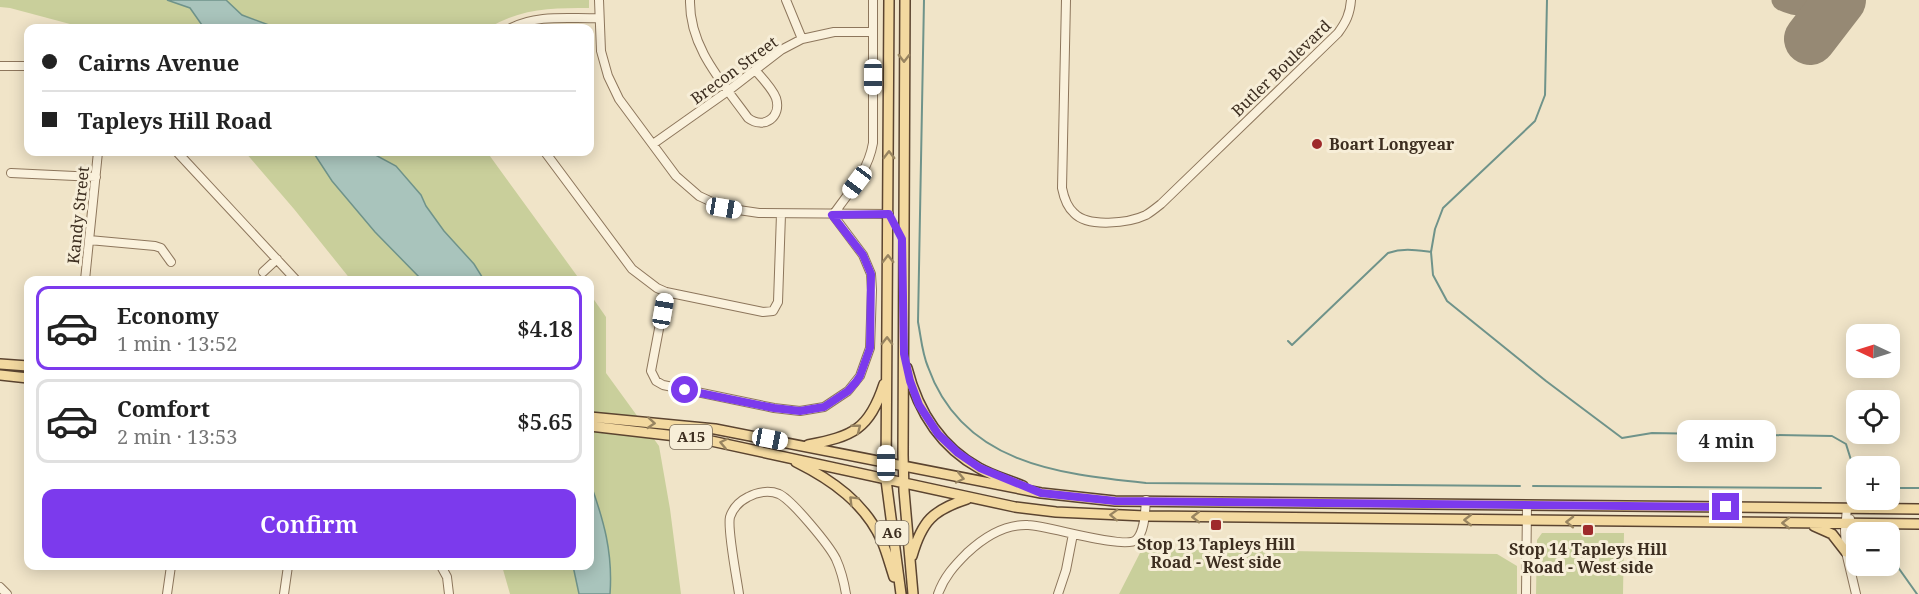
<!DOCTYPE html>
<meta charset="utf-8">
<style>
:root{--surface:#fff;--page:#f2f2f2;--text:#222;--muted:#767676;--line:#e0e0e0;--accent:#7c3aed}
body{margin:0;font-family:"Noto Serif",serif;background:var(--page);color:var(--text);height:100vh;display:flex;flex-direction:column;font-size:22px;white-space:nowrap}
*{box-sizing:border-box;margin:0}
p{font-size:20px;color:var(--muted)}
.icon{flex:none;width:33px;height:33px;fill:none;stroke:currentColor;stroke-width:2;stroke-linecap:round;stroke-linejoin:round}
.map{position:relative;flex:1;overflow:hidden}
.panel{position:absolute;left:24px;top:276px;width:570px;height:294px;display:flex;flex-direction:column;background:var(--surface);border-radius:12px;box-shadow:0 3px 15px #0003}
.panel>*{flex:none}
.top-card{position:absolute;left:24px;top:24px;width:570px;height:132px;border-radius:12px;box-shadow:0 3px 15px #0003;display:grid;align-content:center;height:132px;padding:0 18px;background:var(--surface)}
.needle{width:39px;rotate:274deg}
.buttons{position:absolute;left:1846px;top:324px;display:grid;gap:12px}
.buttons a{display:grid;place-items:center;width:54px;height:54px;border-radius:12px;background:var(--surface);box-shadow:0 3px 15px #0003;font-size:30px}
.end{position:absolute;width:27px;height:27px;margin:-14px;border:8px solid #7c3aed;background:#fff;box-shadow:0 0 0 3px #fff}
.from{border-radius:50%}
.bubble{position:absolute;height:42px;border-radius:12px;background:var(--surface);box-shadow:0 3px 15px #0003;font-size:20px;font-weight:600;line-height:42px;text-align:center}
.car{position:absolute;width:18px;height:36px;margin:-18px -9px;border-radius:8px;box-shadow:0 0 4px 2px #0007;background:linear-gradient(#fff 24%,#345 0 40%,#fff 0 76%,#345 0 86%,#fff 0)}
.top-card b{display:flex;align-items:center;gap:21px;height:57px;font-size:22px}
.top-card b+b{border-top:2px solid var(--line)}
.top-card i{width:15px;height:15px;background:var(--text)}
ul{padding:10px 0 0;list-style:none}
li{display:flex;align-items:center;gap:18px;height:84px;margin:0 12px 9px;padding:0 6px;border:3px solid var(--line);border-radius:12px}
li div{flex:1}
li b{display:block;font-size:22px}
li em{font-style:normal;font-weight:600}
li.current{border-color:var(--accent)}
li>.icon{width:54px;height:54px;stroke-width:1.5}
.cta{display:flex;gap:12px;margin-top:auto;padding:12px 18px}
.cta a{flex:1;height:69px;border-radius:12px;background:var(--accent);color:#fff;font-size:24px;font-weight:600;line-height:69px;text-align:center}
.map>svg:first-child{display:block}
</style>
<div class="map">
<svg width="1919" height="594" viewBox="0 0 1919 594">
<rect width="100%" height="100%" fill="#f0e4c8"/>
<path fill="#c9cf9b" d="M0 0H589V8C553 8 521 8 489 28H85L10 8 0 7Z
M245 152H487L580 280H351L294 209Z
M590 294 606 317V373L659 446 670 509 681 594H510L502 566H590Z
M1542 533H1624L1623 594H1536L1537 540Z
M1142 549 1497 554 1517 566V594H1119Z"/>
<path fill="#a9c4bc" stroke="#6f938a" stroke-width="1.5" d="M167 0H226L242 15 277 28H204L190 8Z
M313 152H370L396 166 421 195 426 206 444 231 474 264 484 280H422L375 232 332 181Z
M590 482C604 521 613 553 610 594H579L573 566H590Z"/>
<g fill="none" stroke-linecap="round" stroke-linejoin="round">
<path stroke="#6f938a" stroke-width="2" d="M924 0 918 322C921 337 922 353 928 367 962 463 1057 474 1146 483L1520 486
M1547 0 1545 95 1535 121 1443 208 1435 229 1431 252 1433 275 1447 301 1546 381 1622 438 1652 433 1832 436 1846 444 1851 460
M1288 341 1292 345 1388 253C1403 248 1415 250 1431 252
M1851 473 1857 482
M1533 486 1821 488
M1890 488H1919
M1890 556 1917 594"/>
<path stroke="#968974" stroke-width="21" d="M1782 0C1798 8 1813 7 1830 0"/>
<path stroke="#968974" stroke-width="52" d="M1810 39 1840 0"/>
<defs>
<path id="minor" d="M599 0 601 51 608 76 619 99 676 176 699 196 725 208 759 213 889 214
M690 0C689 47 722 82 748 118 764 130 782 117 776 98 772 88 762 78 755 70
M786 0 802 39
M1066 0 1062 188C1064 198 1067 207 1074 213 1088 228 1129 223 1146 215 1151 212 1156 208 1161 204L1338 33C1346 22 1350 14 1351 0
M511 28C537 14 570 19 599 18
M0 66H28
M653 144 728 91 781 50 802 39 834 32H873
M177 152 296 280
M545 152 632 269 657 288 666 292 763 312 773 311 778 302 781 214
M11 173 96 177
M833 215C849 192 868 172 873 143V0
M89 240 155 246 161 248 171 262
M263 272 277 259
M85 280 98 152
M666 292 651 371 656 381 663 385 774 408 800 411 824 407 848 391 860 376 870 348 872 290 871 274 863 255 833 215
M1847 508 1845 530 1846 552 1856 594
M1850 519 1853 557
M441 566 447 577 449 594
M0 587 7 594
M167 594 171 566
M284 594 288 566
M739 594C737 579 727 529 730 517 733 508 740 501 748 497 757 492 769 490 779 494 792 500 829 545 836 559 841 570 844 582 846 594
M938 594C944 577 954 566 967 553 983 538 1004 524 1028 525 1046 525 1125 550 1136 540 1145 532 1145 511 1146 500
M1058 594 1066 570 1073 534
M1526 594 1527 505"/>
<path id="major" d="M889 0 886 480 901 594
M905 0 903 455 904 491 913 594
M0 364 28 366
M907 368C918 411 939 446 979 468 993 476 1009 480 1023 486
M0 375 28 378
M590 417 715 429 1041 493 1115 501 1919 509
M590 426 702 439 1015 507 1056 512 1145 516 1919 524
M808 445C853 436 869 430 884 384
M796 462C832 480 865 503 882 541 887 553 890 565 894 577
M1814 526 1832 534 1846 552
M912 556C922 521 933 510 967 499
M1853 560 1857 550"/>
</defs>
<use href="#minor" stroke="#8d765c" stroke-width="10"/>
<use href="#major" stroke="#5b4430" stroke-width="12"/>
<use href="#minor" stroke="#faf1dc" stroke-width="8"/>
<use href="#major" stroke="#f3d9a0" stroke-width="9"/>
</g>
<defs><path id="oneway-chevron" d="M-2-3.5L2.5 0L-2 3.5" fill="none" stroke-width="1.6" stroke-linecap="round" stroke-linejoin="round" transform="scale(1.5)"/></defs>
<g stroke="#988460">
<use href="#oneway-chevron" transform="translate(904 58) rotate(90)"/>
<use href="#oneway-chevron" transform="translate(889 155) rotate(-90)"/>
<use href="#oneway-chevron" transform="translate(888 259) rotate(-90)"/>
<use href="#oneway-chevron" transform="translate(887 341) rotate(-89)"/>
<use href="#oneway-chevron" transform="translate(651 423) rotate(5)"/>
<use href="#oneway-chevron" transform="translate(857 428) rotate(-38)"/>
<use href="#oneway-chevron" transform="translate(724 443) rotate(-168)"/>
<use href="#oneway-chevron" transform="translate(960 478) rotate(12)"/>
<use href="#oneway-chevron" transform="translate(853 500) rotate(-135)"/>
<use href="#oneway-chevron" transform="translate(1114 515) rotate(-178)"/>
<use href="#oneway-chevron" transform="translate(1196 517) rotate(-180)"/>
<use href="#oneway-chevron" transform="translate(1468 520) rotate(-179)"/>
<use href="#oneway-chevron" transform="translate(1570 522) rotate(-179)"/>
<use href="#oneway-chevron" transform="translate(1786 523) rotate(-180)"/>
</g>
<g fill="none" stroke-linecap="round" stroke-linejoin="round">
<path stroke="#7c3aed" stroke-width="8" d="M685 390 774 408 800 411 824 407 848 391 856 382 860 376 870 348 871 274 863 255 832 215 889 214 902 239 904 354 910 381 919 405 938 434 958 453 980 468 1041 493 1115 501 1726 507"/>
</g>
<g fill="#9e2a2b" stroke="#f7eed8" stroke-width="2">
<circle cx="1317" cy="144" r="6"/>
<rect x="1210" y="519" width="12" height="12" rx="3"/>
<rect x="1582" y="524" width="12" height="12" rx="3"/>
</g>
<g text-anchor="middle" stroke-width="6" stroke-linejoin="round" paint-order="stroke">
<g fill="#f7eed8" stroke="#756857" stroke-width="1.5">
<rect x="670" y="425" width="42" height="24" rx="4.5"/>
<rect x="875.5" y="521" width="33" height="24" rx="4.5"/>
</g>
<g font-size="15" font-weight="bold" fill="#3d2e20">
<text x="691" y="442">A15</text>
<text x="892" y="538">A6</text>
</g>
<g font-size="16" fill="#3d2e20" stroke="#f7eed8">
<text transform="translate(1281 68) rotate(-44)" y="6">Butler Boulevard</text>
<text transform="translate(734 70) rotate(-36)" y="6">Brecon Street</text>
<text transform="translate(78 215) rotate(-84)" y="6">Kandy Street</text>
</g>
<g font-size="16" font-weight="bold" fill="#3d2e20" stroke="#f7eed8">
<text x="1329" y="150" text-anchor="start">Boart Longyear</text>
<text x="1216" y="550">Stop 13 Tapleys Hill<tspan x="1216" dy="18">Road - West side</tspan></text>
<text x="1588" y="555">Stop 14 Tapleys Hill<tspan x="1588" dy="18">Road - West side</tspan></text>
</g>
</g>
</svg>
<div class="buttons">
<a><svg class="needle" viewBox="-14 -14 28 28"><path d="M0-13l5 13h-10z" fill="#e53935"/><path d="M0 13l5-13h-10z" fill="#767676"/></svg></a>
<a><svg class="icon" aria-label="locate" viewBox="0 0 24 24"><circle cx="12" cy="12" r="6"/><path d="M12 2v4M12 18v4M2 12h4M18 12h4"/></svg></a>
<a>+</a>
<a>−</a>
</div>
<i class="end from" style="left:685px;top:390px"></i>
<i class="end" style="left:1726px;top:507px"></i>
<div class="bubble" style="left:1677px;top:420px;width:99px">4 min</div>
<i class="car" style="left:873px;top:77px;rotate:180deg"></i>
<i class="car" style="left:857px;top:182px;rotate:217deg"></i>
<i class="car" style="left:724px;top:208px;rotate:99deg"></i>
<i class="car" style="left:663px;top:311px;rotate:10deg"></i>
<i class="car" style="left:770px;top:439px;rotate:101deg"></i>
<i class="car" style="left:886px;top:463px;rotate:0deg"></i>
<div class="top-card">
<b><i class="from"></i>Cairns Avenue</b>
<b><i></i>Tapleys Hill Road</b>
</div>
<section class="panel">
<ul>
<li class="current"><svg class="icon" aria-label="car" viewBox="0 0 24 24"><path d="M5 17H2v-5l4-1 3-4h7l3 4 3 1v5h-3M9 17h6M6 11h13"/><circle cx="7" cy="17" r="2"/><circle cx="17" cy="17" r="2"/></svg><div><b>Economy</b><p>1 min · 13:52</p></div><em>$4.18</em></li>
<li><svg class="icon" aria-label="car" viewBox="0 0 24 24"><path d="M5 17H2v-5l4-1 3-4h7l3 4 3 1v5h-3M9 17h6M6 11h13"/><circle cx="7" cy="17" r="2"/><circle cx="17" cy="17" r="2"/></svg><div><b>Comfort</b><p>2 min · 13:53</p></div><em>$5.65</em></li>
</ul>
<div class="cta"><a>Confirm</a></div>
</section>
</div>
